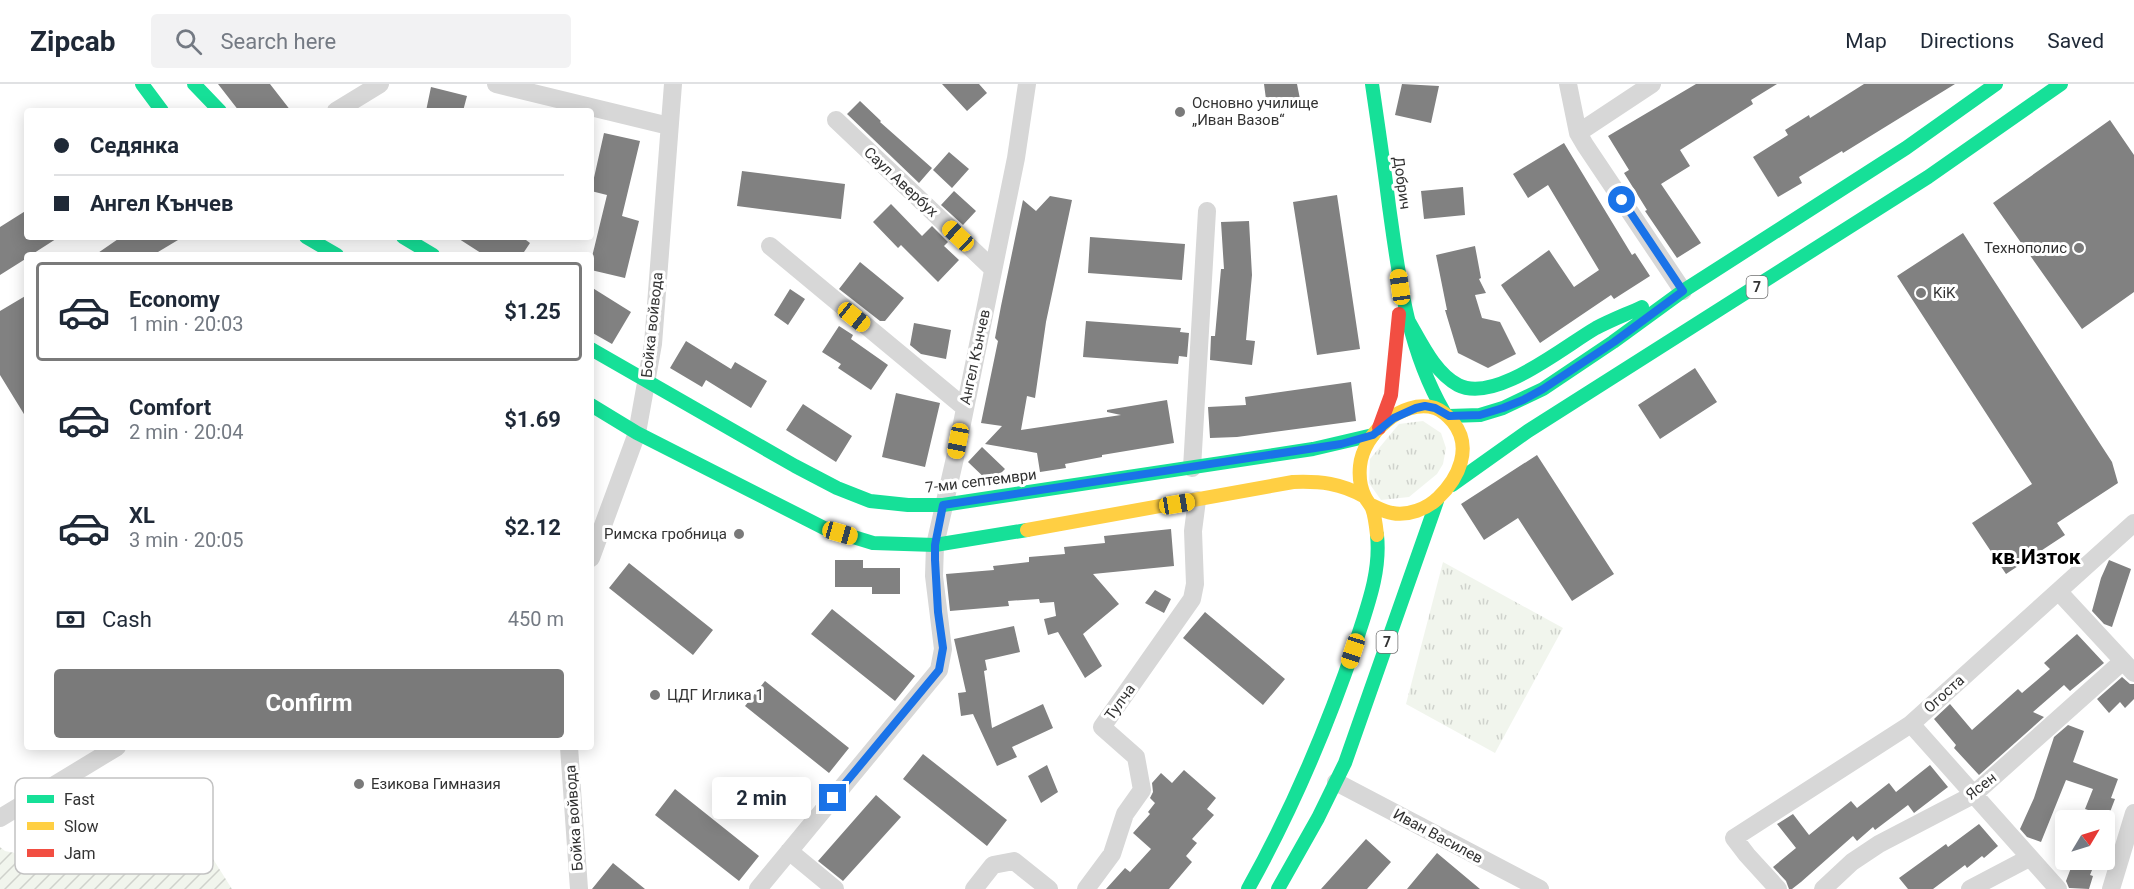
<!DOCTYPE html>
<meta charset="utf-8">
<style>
:root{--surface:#fff;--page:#f2f2f3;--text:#1f2937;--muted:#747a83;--line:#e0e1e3;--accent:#7a7a7a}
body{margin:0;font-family:Roboto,sans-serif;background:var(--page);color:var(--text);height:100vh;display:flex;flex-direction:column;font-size:22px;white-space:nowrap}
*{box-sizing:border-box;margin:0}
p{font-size:20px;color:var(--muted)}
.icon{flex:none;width:33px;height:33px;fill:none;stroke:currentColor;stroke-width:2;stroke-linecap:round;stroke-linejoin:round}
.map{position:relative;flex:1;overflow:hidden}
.panel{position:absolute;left:24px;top:168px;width:570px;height:498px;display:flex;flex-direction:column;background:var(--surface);border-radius:6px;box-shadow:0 3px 15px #0003}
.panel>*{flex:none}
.hud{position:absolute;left:24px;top:24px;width:570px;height:132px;border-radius:6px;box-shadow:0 3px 15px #0003;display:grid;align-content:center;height:132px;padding:0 30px;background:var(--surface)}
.needle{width:39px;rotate:52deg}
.tools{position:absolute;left:2055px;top:726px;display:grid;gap:12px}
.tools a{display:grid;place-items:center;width:60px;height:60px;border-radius:6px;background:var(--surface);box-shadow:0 3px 15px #0003;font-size:30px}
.end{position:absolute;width:27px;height:27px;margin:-14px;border:8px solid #1a73e8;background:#fff;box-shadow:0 0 0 3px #fff}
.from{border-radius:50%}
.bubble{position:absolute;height:42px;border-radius:6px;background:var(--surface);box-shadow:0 3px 15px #0003;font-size:20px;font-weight:700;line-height:42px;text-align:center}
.car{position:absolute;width:18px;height:36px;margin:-18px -9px;border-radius:8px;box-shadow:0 0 4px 2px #0007;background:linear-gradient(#f5c518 24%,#345 0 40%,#f5c518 0 76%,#345 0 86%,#f5c518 0)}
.hud b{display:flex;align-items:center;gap:21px;height:57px;font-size:22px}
.hud b+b{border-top:2px solid var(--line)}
.hud i{width:15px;height:15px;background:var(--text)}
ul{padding:10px 0 0;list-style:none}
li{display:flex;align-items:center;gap:18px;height:99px;margin:0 12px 9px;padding:0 18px;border:3px solid transparent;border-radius:6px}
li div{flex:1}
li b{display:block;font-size:22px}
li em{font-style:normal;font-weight:700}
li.on{border-color:var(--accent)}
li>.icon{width:54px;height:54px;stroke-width:1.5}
.pay{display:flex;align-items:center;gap:15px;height:66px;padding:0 30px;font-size:22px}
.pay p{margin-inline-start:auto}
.action{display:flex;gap:12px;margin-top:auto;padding:12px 30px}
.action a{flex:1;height:69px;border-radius:6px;background:var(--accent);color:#fff;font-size:24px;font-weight:700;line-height:69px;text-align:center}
header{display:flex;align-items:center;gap:36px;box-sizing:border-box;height:84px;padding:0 30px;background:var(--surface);border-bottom:2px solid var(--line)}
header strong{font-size:28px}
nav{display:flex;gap:33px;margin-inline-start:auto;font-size:21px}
.search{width:420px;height:54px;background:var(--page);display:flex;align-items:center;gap:15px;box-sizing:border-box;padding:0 21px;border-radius:6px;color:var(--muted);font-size:22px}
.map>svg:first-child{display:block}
</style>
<header>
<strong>Zipcab</strong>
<div class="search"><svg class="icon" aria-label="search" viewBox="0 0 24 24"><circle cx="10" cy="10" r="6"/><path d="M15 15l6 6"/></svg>Search here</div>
<nav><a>Map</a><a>Directions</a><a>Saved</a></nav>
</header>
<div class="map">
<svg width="2134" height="805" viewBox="0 0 2134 805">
<defs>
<pattern id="grass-tufts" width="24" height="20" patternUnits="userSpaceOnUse" patternTransform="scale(1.5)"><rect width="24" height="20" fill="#f1f5ed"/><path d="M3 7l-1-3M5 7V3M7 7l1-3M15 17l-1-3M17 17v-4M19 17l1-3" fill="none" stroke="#cfd2cc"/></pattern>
<pattern id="garden-furrows" width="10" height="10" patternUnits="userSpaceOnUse" patternTransform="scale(1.5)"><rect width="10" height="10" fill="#f1f5ed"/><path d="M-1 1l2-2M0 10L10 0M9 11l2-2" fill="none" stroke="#cfd2cc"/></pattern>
</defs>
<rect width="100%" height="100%" fill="#fff"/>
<path fill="url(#grass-tufts)" d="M1423 337 1441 349 1446 364 1443 380 1437 390 1409 413 1381 416 1369 399 1370 375 1399 340Z
M1443 478 1563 544 1495 669 1406 620Z"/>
<path fill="url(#garden-furrows)" d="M109 732 189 737 232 805H0V763L5 767 78 782Z"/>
<path fill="#818181" d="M218 0H270L291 27H239Z
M942 0H979L987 9 967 27Z
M1264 0H1297L1300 15 1267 23Z
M1402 0 1439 2 1431 39 1395 31Z
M1696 0H1777L1751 16 1753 20 1680 66 1690 82 1661 100 1701 159 1677 174 1645 127 1647 126 1624 89 1629 86 1608 52Z
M1864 0H1955L1843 69 1842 67 1799 93 1802 99 1778 113 1753 73 1788 51 1785 46 1809 31 1810 34Z
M431 3 467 12 463 27H426Z
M860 17 881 37 880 38 932 84 919 99 847 30Z
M2110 36 2134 71V208L2082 245 1993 119Z
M604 49 640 57 622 132 639 137 625 194 591 186V177L607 111 591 107Z
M1564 59 1632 171 1635 169 1650 192 1614 215 1611 211 1540 259 1501 201 1549 166 1574 203 1599 186 1548 101 1528 114 1513 90Z
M949 68 969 85 952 104 933 86Z
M742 87 845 100 841 135 737 122Z
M1463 103 1465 131 1424 135 1421 107Z
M954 107 976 127 963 141 941 121Z
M1337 111 1360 265 1317 271 1293 118Z
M1050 112 1072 116 1046 238 1035 314 1027 312 1021 346 1121 331 1107 328V326L1167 316 1174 359 1102 371V373L1065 380 1066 384 1040 388 1037 369 985 360 1002 342 981 339 998 257 995 254 1001 222 1023 116 1036 127Z
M891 120 922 152 932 142 948 158 944 162 959 176 938 198 901 161 898 164 873 138Z
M27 126V153H59L31 171H27V174L0 191V143Z
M1249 137 1252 191 1246 256 1255 257 1252 281 1210 276 1211 252H1215L1221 185H1224L1221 138Z
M1963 149 2112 378 2118 399 2057 439 2065 451 2006 490 1972 439 2032 400 1897 192Z
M121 153H183L153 171H95Z
M456 153H522L530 159 522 171H484Z
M1090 153 1185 160 1182 196 1088 189Z
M1475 162 1481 194 1479 195 1486 209 1475 211 1482 234 1500 238 1516 270 1488 284 1458 269 1445 226H1447L1436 171Z
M860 178 904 214 885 237H880L839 205Z
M591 203 631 228 612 260 591 248Z
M790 205 805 215 788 241 774 231Z
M27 211V335L0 291V227Z
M1086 237 1181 244 1180 248 1189 249 1187 273 1179 272 1178 280 1083 273Z
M914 239 951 246 946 275 921 270 910 261Z
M839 242 853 251 851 255 888 281 871 306 838 284 841 280 822 268Z
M686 257 731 285 735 278 767 297 751 324 706 296 702 303 670 284Z
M1695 284 1717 318 1660 355 1638 321Z
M1351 298 1356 337 1237 353 1210 354 1208 323 1246 321 1245 313Z
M896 309 940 319 925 383 882 373Z
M803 320 852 352 836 378 786 346Z
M982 363 1005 385 992 398 990 399 968 378Z
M1537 371 1614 490 1572 517 1518 434 1484 456 1461 420Z
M1171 445 1174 482 1093 490 1119 520 1083 550 1102 582 1085 594 1058 548 1048 551 1044 535 1056 532 1054 518 1040 519 1039 515 1008 517 1009 522 950 527 946 490 994 486 993 482 1029 478V473L1065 470 1064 463 1105 459 1104 452Z
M835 476H863V484H900V510H872V503H835Z
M2109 476 2131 485 2112 543 2104 540 2092 527 2101 494Z
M629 479 713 546 693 571 609 504Z
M1155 506 1171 515 1164 529 1145 519Z
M832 525 915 592 895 617 811 550Z
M1205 528 1285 595 1263 621 1183 554Z
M1014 542 1020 568 985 576 987 586 984 587 992 644 1043 620 1053 644 1012 663 1017 673 997 682 973 630 961 632 958 609 966 608 954 555Z
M2077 550 2104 579 2070 607 2064 601 2033 628 2044 633 1979 691 1954 664 1956 661 1934 635 1950 620 1972 646 2018 605 2022 609 2050 585 2044 579Z
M2122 593 2130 600H2134V615L2125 624 2120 618 2109 629 2097 615Z
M765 597 849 664 829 689 745 622Z
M2068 641 2084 647 2073 678 2118 695 2111 714 2115 715 2107 736H2084L2088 726 2085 725 2093 705 2066 696 2041 758 2027 753 2020 745 2034 714 2054 653Z
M923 670 1007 736 987 762 903 695Z
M1047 681 1058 708 1041 719 1028 692Z
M1930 681 1948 703 1914 729 1908 721 1875 746 1873 743 1857 757 1853 752 1801 798 1792 805H1789L1786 797 1773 783 1796 764 1777 740 1793 730 1809 751 1851 717 1857 724 1889 699 1896 708Z
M1184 686 1216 714 1207 725 1214 731 1192 755 1197 759 1186 772 1192 778 1169 805H1106L1125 784 1130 788 1151 765 1133 749 1150 730 1148 728 1155 719 1150 714 1153 708 1152 699 1161 689 1172 699Z
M675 705 759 772 739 797 655 731Z
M876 711 901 733 843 797 818 777Z
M1979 740 1998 762 1984 774 1982 772 1967 784 1965 781 1933 805H1908L1899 794 1946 760 1948 763Z
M1366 755 1391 778 1367 805H1321Z
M1437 769 1480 805H1407Z
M2074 776H2096L2090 791 2093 792 2089 805 2069 804 2066 797Z
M613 779 645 805H592Z"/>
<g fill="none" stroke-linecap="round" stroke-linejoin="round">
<path stroke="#d7d7d7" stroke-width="18" d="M496 0 669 42
M1568 0 1578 49 1585 61 1683 207
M336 27 380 0
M836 36 993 185
M1578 49 1652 0
M770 162 964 323
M1192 384 1207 127
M591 474 637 349 653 260 673 0
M2059 508 2134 589
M1911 640 2058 805
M569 663 579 805
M1336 698 1540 805
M0 734 117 663
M789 767 835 805
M758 805 939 586 943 565 934 492 935 461 955 374 1016 74 1027 0
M974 805 993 781 1014 777 1049 805
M1086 805 1112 770 1125 730 1142 706 1136 673 1102 643 1192 515 1195 500 1193 447 1197 416
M1778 805 1747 771 1734 754 1911 640 2134 439
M1823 805 1852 778 1879 760 1973 711 2123 577
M1970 805 2029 774
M2111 805 2134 729"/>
<path stroke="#16e098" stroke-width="14" d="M142 0 162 27
M194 0 220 27
M1372 0C1378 41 1384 81 1389 122 1399 194 1407 264 1444 328
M306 153 337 171
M403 153 433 171
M1408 236C1421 258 1434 288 1458 301 1495 320 1563 263 1596 244 1611 236 1627 230 1642 223
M591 265 795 382 837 404 870 417 908 421H943L1313 365 1373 351
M591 321 637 349 824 444 873 459 935 461 1027 446
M1449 332 1480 331 1503 324 1543 305 1613 258 1683 207 1906 64 1996 0
M1452 401 1528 347 1928 93 2061 0
M1248 805C1292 726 1327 644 1356 558 1367 523 1381 488 1377 451
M1278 805 1318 734 1345 679 1437 417"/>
<path stroke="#ffcf43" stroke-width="14" d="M1371 421C1378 424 1385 428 1392 429 1408 432 1427 425 1438 414 1459 394 1473 363 1453 338 1448 332 1443 327 1435 324 1402 314 1363 350 1360 382 1359 392 1360 403 1365 413 1367 417 1370 420 1372 424 1375 432 1376 442 1377 451
M1027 446 1293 398C1320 397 1341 399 1365 413"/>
<path stroke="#f24e42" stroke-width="14" d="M1379 344 1391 311 1399 230"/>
</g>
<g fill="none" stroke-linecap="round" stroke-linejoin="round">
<path stroke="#1a73e8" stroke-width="8" d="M833 714 939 586 943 564 938 528 935 476V461L943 421 1341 360 1373 351 1394 334 1416 324 1425 322 1435 324 1449 332 1480 331 1503 324 1523 316 1543 305 1614 258 1683 207 1622 116"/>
</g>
<g fill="#7a7a7a" stroke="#fff" stroke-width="2">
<circle cx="1180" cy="28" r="6"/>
<circle cx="2079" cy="164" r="6"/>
<circle cx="1921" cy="209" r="6"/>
<circle cx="739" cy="450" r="6"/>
<circle cx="655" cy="611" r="6"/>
<circle cx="359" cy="700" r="6"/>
</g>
<g text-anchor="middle" stroke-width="6" stroke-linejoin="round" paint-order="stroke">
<g fill="#fff" stroke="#707070" stroke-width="1.5">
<rect x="1746.5" y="192" width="21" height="22" rx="4.5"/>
<rect x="1376.5" y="547" width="21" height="22" rx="4.5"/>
</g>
<g font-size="14" font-weight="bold" fill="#333">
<text x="1757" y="208">7</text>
<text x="1387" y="563">7</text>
</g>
<g font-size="15" fill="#333" stroke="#fff" text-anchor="start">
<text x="1192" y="24">Основно училище<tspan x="1192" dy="17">„Иван Вазов“</tspan></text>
<text x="2067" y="169" text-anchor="end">Технополис</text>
<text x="1933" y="214">KiK</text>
<text x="727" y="455" text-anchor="end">Римска гробница</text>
<text x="667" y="616">ЦДГ Иглика 1</text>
<text x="371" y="705">Езикова Гимназия</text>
</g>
<g font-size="15" fill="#333" stroke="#fff">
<text transform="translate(901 98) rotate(43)" y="5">Саул Авербух</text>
<text transform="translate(1402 99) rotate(82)" y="5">Добрич</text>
<text transform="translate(652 241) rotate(-84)" y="5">Бойка войвода</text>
<text transform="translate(975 273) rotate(-78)" y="5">Ангел Кънчев</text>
<text transform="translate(981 397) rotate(-7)" y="5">7-ми септември</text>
<text transform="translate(1944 610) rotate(-42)" y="5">Огоста</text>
<text transform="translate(1120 618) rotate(-54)" y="5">Тулча</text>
<text transform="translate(1981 702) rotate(-38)" y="5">Ясен</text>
<text transform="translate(574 734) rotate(-94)" y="5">Бойка войвода</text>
<text transform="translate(1438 752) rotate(28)" y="5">Иван Василев</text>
</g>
<g font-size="21" font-weight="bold" fill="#000" stroke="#fff">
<text x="2036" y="480">кв.Изток</text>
</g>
</g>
<rect x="15" y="694" width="198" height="96" rx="9" fill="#fff" stroke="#c2c2c2" stroke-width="1.5"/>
<rect x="27" y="711" width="27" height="8" fill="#16e098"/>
<rect x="27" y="738" width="27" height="8" fill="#ffcf43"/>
<rect x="27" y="765" width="27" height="8" fill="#f24e42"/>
<g font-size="16" fill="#333">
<text x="64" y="721">Fast</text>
<text x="64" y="748">Slow</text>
<text x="64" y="775">Jam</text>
</g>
</svg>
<div class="tools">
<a><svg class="needle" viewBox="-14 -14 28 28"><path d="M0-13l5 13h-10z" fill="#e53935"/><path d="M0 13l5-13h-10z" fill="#747a83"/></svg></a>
</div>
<i class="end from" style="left:1622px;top:116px"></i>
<i class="end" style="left:833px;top:714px"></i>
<div class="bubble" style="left:712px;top:693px;width:99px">2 min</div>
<i class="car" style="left:958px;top:152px;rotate:313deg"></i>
<i class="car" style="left:1400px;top:203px;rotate:352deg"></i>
<i class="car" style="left:854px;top:233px;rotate:129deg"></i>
<i class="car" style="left:958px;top:357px;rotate:191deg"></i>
<i class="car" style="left:1177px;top:420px;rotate:80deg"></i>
<i class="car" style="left:840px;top:449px;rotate:106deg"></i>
<i class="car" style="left:1353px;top:567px;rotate:198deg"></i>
<div class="hud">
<b><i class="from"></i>Седянка</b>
<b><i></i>Ангел Кънчев</b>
</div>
<section class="panel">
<ul>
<li class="on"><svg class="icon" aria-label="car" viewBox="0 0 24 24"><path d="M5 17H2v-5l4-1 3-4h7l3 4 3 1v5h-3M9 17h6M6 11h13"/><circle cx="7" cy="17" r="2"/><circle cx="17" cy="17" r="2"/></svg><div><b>Economy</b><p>1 min · 20:03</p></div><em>$1.25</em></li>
<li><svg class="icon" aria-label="car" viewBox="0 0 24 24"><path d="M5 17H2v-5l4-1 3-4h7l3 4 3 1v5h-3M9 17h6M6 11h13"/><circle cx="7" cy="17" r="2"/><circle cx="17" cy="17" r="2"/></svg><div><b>Comfort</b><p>2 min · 20:04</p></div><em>$1.69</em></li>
<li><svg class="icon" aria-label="car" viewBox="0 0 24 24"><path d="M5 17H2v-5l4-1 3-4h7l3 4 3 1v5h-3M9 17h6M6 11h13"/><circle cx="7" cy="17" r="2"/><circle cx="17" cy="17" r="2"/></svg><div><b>XL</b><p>3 min · 20:05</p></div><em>$2.12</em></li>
</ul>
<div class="pay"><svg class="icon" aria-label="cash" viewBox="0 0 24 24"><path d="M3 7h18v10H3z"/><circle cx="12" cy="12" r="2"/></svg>Cash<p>450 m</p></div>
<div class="action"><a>Confirm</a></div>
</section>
</div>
